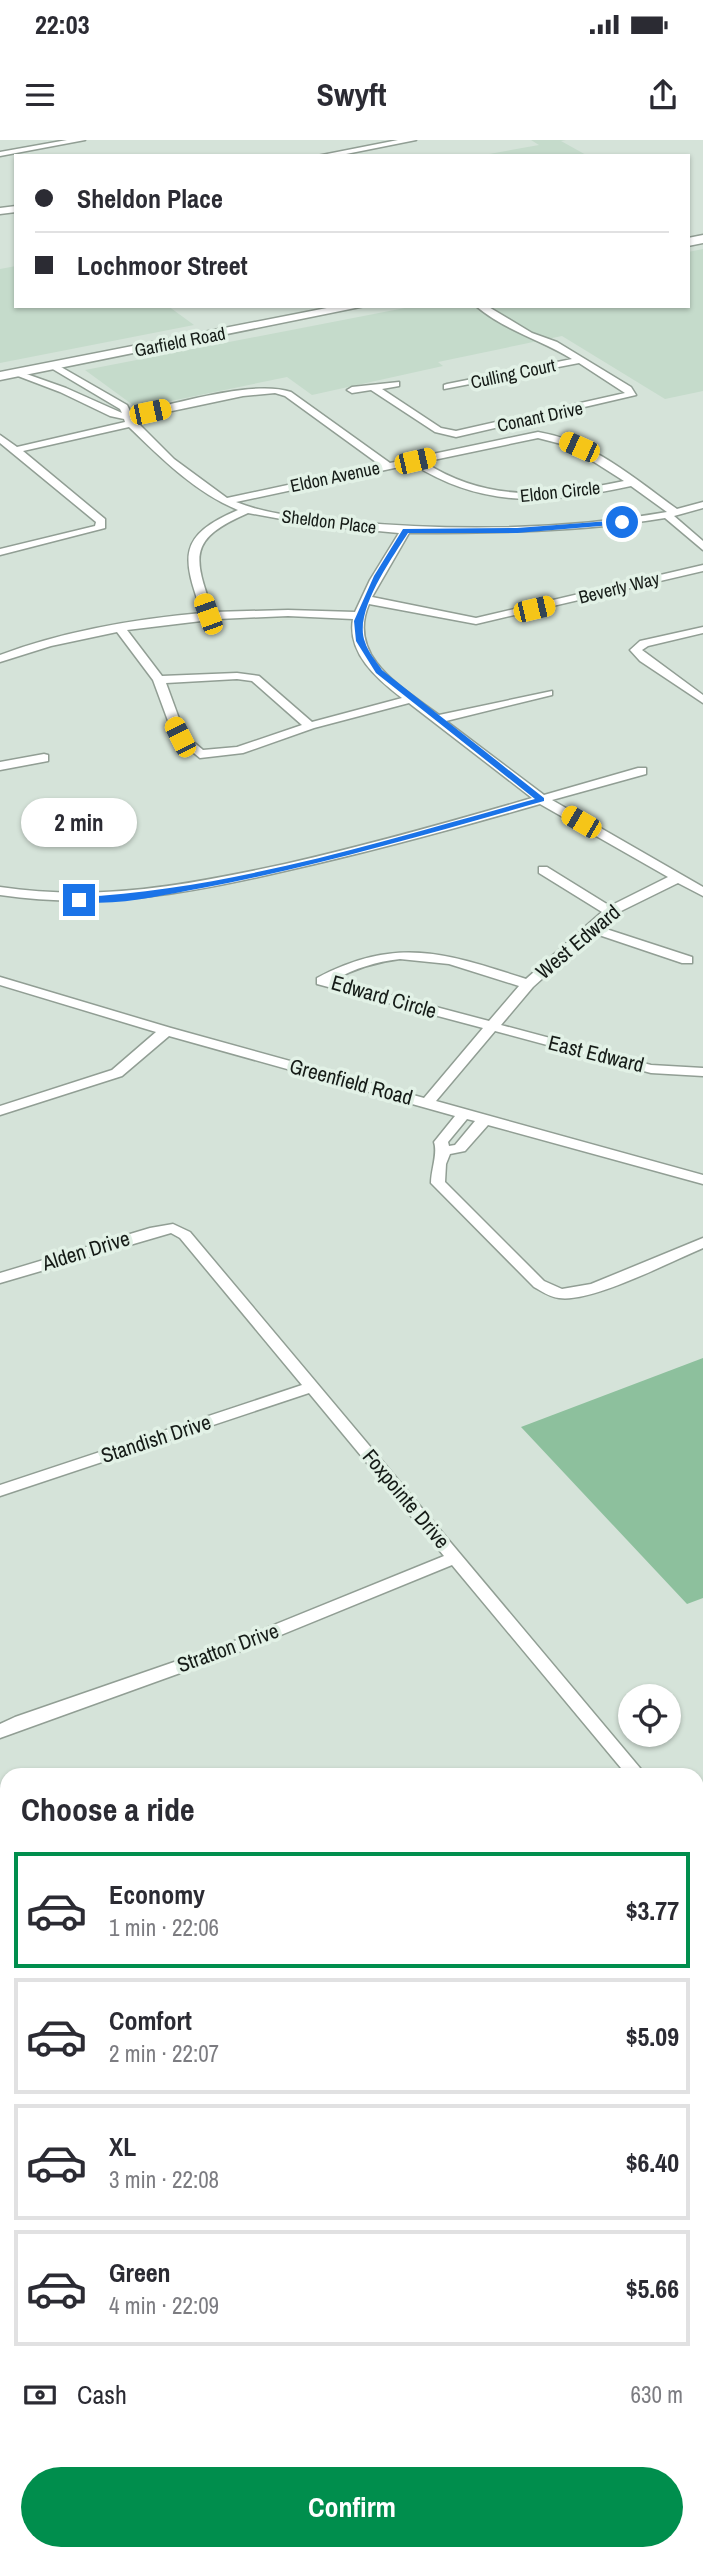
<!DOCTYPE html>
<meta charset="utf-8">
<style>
:root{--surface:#fff;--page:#f2f2f3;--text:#2b2b33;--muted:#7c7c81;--line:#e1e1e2;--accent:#008e4d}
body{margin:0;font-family:"Archivo Narrow",sans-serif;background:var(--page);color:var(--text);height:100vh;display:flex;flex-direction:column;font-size:26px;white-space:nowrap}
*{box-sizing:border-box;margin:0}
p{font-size:23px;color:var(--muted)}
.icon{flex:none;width:38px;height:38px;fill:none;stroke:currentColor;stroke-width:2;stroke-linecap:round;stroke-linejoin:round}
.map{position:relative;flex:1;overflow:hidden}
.details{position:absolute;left:0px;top:1628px;width:704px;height:793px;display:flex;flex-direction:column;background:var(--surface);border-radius:21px 21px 0 0;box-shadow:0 2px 5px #0004}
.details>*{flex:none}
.hud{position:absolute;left:14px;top:14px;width:676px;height:154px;border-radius:0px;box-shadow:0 2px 5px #0004;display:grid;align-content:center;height:154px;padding:0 21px;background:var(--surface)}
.buttons{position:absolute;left:618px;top:1544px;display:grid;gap:14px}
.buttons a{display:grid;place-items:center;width:63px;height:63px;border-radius:50%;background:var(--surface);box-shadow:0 2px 5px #0004;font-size:35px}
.end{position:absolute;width:32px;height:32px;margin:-16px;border:9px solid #1a73e8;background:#fff;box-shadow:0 0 0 4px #fff}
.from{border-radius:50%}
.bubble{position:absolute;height:49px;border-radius:24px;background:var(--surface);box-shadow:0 2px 5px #0004;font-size:23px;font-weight:700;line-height:49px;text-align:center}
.car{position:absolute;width:21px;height:42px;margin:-21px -10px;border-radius:9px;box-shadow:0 0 5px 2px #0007;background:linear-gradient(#f5c518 24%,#345 0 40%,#f5c518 0 76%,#345 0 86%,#f5c518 0)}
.hud b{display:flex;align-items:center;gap:24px;height:66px;font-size:26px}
.hud b+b{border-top:2px solid var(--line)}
.hud i{width:18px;height:18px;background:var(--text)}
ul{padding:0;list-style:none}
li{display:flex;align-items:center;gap:21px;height:116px;margin:0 14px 10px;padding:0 7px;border:4px solid var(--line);border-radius:0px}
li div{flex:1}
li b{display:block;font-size:26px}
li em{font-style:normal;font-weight:700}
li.current{border-color:var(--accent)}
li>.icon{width:63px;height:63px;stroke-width:1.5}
h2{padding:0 21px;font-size:32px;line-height:84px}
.pay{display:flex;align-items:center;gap:18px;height:77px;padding:0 21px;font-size:26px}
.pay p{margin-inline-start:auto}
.primary-button{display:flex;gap:14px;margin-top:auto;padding:14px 21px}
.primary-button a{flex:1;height:80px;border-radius:42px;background:var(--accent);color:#fff;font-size:28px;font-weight:700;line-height:80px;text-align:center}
.status{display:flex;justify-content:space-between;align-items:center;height:49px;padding:0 35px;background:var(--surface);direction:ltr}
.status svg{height:19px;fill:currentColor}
header{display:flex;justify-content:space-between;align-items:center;height:91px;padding:0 21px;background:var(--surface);font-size:32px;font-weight:700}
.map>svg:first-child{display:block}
</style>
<div class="status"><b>22:03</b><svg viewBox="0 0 49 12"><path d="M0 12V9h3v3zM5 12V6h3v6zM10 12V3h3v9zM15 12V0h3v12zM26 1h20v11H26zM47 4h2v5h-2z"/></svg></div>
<header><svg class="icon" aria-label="menu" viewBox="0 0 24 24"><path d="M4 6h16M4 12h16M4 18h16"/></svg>Swyft<svg class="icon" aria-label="share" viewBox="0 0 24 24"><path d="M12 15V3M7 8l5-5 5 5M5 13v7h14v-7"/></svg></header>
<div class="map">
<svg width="703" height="2419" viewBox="0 0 703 2419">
<rect width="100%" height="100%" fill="#d5e3d9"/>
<path fill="#c5dbcb" d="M531 0H566L561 1 588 16H478L539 5Z
M703 109V251L665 259 562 196 438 222 443 226 312 255 287 237 137 268 85 230 415 166H688V112Z
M16 126V166H168L194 185 0 223V129Z"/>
<path fill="#8dc09d" d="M703 1218V1458L687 1464 521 1287Z"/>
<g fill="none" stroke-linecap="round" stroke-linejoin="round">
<defs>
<path id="minor" d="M67 0H85L0 16V12Z
M398 0H416L336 16H317Z
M16 66V72L0 74V68Z
M476 166H487L532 193 557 202 631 247 636 255 456 297 435 292 371 250 352 253 347 250 352 247 399 242V246L382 249 441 288 456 291 625 253 579 223 444 249V245L447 244 572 219C541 200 504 190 476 166Z
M54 223 127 265 131 273C173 265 253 239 291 252L390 323 538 292C592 301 634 338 677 369L703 362V368L674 376 703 401V410L665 378C580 392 495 393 409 393L372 457 476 478 703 425V431L476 484 369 464C346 517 403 548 439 575L552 551V555L446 581 544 655 638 628H646V634L552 660 703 747V756L678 743 615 774 600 787 692 817V823H682L593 793 533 847 501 885 651 925 703 928V936L651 933 495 891 436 961 703 1035V1044L488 985 465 1011 450 1014 446 1024 445 1042 544 1141 562 1149 591 1144 703 1098V1108C670 1122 591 1163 559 1158 550 1157 541 1151 534 1147L431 1043C431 1029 438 1014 434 1002L455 976 169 896 122 936 0 975V966L112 930 156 892 0 845V837L171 888 424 958 483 888 317 844V838C397 796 445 813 526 839L602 772 539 733V727H547L610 766 668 737 540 664C457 688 373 711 289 730 191 753 101 770 0 755V747C99 762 188 745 285 724 368 705 450 682 532 658L409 563 314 588 243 613 200 618 174 597 153 540 117 492 51 506 0 522V515C64 491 135 479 202 473 182 417 177 396 238 370 196 353 161 318 129 287L23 311 105 379V388L0 415V409L95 386 96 382 0 303V295L17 307 125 282 124 279 110 276 60 252 10 233 18 231 66 248 122 273 120 269 51 228 49 226ZM275 253 285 256 380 325 227 358 174 319 134 279 243 256ZM538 298 569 306 624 341C551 356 490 364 424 322ZM413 324C485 370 551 363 631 346L667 372C564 390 456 391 352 382 314 379 271 376 236 362ZM248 373 314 385 399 393 370 440 355 472 288 470 213 472C193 416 188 399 248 373ZM288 476 353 479C347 513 377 539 402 558L312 582 259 536 237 533 162 536 127 490 218 479ZM237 539 252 541 302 585 237 607 203 610 185 595 166 543ZM400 819 449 824 519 846 489 881 334 840C356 828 375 822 400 819ZM467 979 475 981 455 1005 449 1006 448 1002Z
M703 487V493L648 506 642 510 703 555V563L640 521 630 510 640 501Z
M44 614 48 615V621L0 630V622Z
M173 1084 190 1092 645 1634H626L452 1425 244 1510 0 1598V1584L15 1577 232 1502 444 1416 309 1253 0 1356V1345L302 1245 180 1098 171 1093 0 1143V1133L150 1088Z
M696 1700 703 1702V1722L696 1720Z
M703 1992V2009L696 2011V1994Z
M0 2025 7 2028V2046L0 2043Z
M7 2328V2349L0 2351V2330Z"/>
<path id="secondary" d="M703 95V103L688 106V98Z
M337 166H365L0 240V232Z"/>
</defs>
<use href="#minor" stroke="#919e94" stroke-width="3"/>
<use href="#secondary" stroke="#919e94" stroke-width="3"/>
<use href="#minor" fill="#fff" fill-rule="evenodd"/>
<use href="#secondary" fill="#fff" fill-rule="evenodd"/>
</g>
<path fill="#1a73e8" d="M622 380 624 384 517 393H408C392 418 353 472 365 502 368 512 376 521 382 530L544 658V661C431 693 318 726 202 748 162 755 117 767 75 761L79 757C234 749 385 700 535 659L376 533 356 501 354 481 374 436 403 389 517 388Z"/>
<g text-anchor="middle" stroke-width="7" stroke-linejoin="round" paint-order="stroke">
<g font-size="18" fill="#151b17" stroke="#e2f1e6">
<text transform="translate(180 202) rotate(-11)" y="6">Garfield Road</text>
<text transform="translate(513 234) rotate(-12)" y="6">Culling Court</text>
<text transform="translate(540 277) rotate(-12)" y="6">Conant Drive</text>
<text transform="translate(335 337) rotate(-12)" y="6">Eldon Avenue</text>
<text transform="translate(560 352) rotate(-6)" y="6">Eldon Circle</text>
<text transform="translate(329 382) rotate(7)" y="6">Sheldon Place</text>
<text transform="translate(619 448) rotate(-14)" y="6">Beverly Way</text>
</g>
<g font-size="21" fill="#151b17" stroke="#e2f1e6">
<text transform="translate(578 802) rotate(-40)" y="7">West Edward</text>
<text transform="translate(384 857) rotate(16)" y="7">Edward Circle</text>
<text transform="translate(596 914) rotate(14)" y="7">East Edward</text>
<text transform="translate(351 942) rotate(15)" y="7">Greenfield Road</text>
<text transform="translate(86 1111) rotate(-17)" y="7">Alden Drive</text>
<text transform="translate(156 1299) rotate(-18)" y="7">Standish Drive</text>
<text transform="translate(406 1359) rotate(50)" y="7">Foxpointe Drive</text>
<text transform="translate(228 1508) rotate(-20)" y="7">Stratton Drive</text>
</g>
</g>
</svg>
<div class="buttons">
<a><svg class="icon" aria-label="locate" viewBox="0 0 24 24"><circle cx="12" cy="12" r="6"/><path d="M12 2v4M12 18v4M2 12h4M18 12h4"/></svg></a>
</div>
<i class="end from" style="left:622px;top:382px"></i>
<i class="end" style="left:79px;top:760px"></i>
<div class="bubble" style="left:21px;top:658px;width:116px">2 min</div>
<i class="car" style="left:150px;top:272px;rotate:78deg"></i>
<i class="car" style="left:579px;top:307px;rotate:294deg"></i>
<i class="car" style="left:415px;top:321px;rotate:77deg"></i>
<i class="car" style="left:534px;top:469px;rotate:77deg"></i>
<i class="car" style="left:208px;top:474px;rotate:340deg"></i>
<i class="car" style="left:180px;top:597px;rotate:333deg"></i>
<i class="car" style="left:581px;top:682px;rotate:300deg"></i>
<div class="hud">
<b><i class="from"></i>Sheldon Place</b>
<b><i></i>Lochmoor Street</b>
</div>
<section class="details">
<h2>Choose a ride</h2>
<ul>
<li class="current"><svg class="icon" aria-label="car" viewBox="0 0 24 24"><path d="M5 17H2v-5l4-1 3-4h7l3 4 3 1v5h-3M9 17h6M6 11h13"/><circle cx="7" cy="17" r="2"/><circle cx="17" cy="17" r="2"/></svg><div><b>Economy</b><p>1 min · 22:06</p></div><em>$3.77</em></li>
<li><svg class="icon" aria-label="car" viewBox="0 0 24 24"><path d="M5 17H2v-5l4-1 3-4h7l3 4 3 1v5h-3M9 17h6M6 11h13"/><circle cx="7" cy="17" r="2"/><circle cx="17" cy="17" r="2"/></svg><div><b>Comfort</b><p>2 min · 22:07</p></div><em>$5.09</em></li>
<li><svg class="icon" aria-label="car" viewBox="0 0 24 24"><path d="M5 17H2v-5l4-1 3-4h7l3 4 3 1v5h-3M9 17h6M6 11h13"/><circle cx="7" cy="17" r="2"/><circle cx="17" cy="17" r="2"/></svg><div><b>XL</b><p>3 min · 22:08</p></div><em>$6.40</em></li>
<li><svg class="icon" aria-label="car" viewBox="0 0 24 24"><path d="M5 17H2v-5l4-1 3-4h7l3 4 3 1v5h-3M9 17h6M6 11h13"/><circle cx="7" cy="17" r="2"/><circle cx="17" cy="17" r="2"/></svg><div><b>Green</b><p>4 min · 22:09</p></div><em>$5.66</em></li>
</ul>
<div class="pay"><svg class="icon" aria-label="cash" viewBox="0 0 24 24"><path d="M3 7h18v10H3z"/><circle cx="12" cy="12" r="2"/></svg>Cash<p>630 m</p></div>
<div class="primary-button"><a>Confirm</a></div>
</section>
</div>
